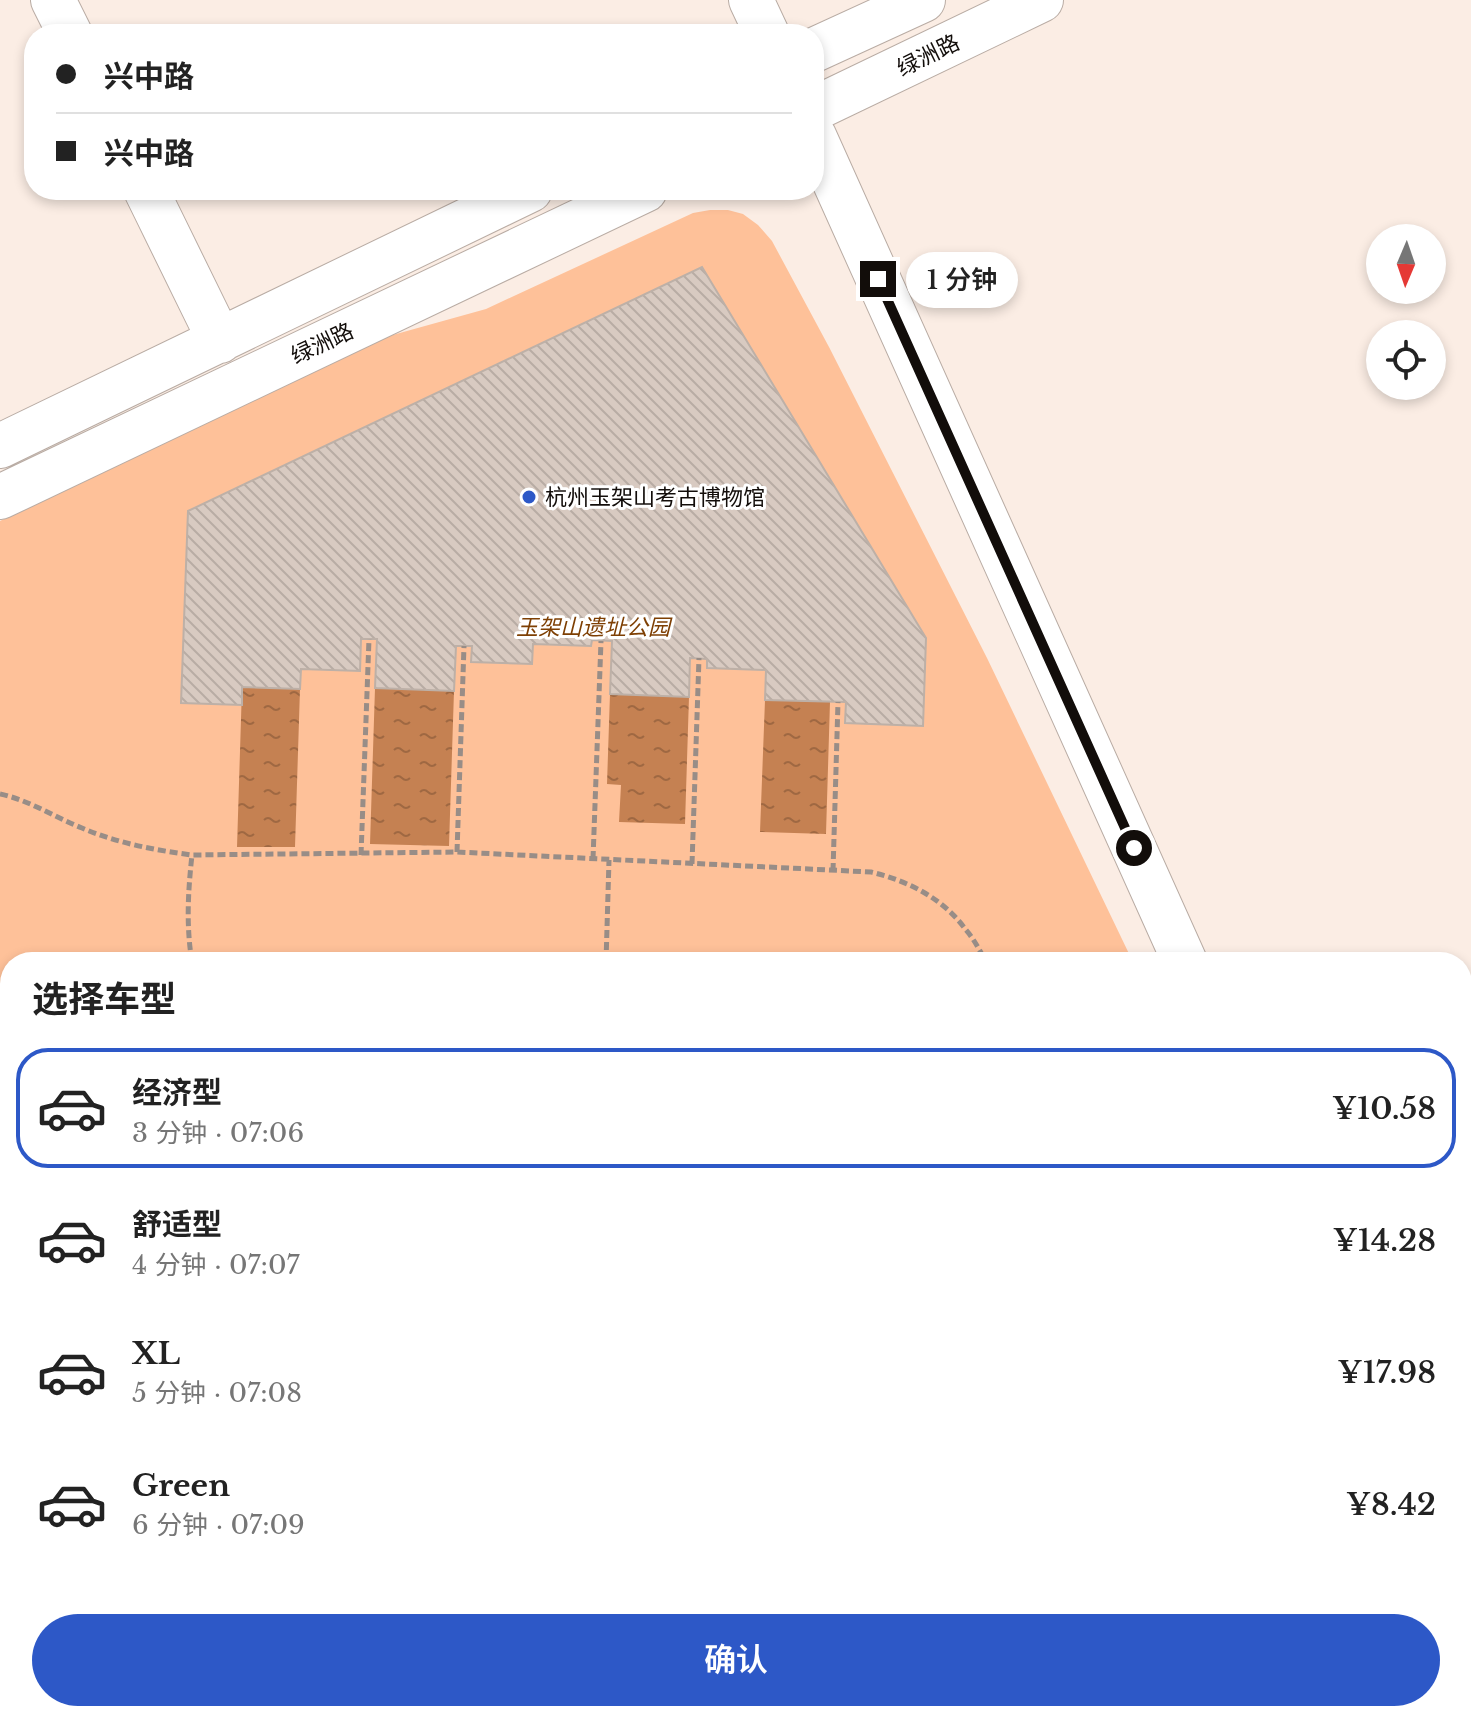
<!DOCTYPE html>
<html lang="zh">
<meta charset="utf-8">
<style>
:root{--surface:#fff;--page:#f2f2f2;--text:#222;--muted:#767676;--line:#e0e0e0;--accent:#2d58c7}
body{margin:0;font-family:"Libre Baskerville","Noto Sans SC",serif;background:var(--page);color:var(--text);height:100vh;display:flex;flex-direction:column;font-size:30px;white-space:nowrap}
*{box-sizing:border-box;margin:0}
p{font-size:26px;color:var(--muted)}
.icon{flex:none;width:44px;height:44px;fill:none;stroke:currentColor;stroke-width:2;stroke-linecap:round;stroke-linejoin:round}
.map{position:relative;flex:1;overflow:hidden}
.sheet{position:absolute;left:0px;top:952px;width:1472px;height:770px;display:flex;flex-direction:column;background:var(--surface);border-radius:32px 32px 0 0;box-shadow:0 4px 12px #0003}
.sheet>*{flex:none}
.banner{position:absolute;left:24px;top:24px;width:800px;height:176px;border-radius:32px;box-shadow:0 4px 12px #0003;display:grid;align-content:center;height:176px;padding:0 32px;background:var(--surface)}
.needle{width:52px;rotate:182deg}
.controls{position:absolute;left:1366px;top:224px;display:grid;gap:16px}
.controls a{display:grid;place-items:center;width:80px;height:80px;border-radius:50%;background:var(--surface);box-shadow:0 4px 12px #0003;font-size:40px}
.end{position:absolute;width:36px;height:36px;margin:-18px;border:10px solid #120d0a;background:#fff;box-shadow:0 0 0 4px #fff}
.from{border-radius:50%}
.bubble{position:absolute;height:56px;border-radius:28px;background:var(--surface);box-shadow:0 4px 12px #0003;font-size:26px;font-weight:600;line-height:56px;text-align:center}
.banner b{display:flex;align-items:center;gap:28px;height:76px;font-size:30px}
.banner b+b{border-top:2px solid var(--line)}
.banner i{width:20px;height:20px;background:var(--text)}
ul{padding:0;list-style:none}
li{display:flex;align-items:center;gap:24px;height:120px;margin:0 16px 12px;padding:0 16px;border:4px solid transparent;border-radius:32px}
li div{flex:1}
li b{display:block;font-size:30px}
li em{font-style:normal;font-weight:600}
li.current{border-color:var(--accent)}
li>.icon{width:72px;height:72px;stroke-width:1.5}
h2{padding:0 32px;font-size:36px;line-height:96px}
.button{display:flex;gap:16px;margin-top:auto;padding:16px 32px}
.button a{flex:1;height:92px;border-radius:48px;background:var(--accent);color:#fff;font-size:32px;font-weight:600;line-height:92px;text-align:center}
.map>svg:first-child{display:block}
</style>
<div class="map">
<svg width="1471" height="1721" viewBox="0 0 1471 1721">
<defs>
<pattern id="water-ripples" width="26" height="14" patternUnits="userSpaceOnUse" patternTransform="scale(2)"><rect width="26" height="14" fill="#c58152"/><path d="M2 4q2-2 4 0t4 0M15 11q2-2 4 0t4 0" fill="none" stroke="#9f6842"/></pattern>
<pattern id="building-back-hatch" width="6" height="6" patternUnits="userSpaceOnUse" patternTransform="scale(2)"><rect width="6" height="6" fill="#d8cac1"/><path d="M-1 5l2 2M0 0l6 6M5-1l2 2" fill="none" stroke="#b8aca4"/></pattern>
</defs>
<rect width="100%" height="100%" fill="#fbede4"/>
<path fill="#fec199" d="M710 210H728L743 214 758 225 772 241 829 347 987 658 1133 962H10V1712H1376L1357 1721H0V521L389 336 486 309 693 213Z"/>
<path fill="url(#water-ripples)" d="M242 687 300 689 295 847H237Z
M375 688 454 691 449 846 370 844Z
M610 694 689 697 685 824 619 822 621 785 607 784Z
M765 700 830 702 826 834 760 832Z
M750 954 784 958 802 962H725Z"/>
<path fill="url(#building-back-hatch)" stroke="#bdb0a7" stroke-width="2" d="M702 267 926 638 923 726 845 723 846 702 765 700 766 670 707 668V659L690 658 689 697 610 694 612 641 592 640 591 646 533 644 532 664 471 662 472 646H456L454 691 375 688 377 639H361L360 671 301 669 300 689 242 687V705L181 703 188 511Z
M0 1427H10V1488H0Z"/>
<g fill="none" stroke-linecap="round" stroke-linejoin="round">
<defs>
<path id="minor" d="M53 0 70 34
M751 0 767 34
M814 50 923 0
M814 109 1041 0
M814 136 1185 962
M146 190 220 341
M0 446 530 190
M0 497 645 190
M1462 1578 1471 1598"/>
<path id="major" d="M1433 1721 1451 1712"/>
</defs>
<use href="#minor" stroke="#b9aca4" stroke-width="46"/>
<use href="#major" stroke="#ab7b5a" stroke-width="46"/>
<path stroke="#988d87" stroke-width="5" stroke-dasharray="8 4" stroke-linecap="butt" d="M0 794C29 800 54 817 82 828 117 843 154 850 192 855L457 852 871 872C908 881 943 898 966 930 974 939 980 951 986 962
M457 852 464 646
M361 855 369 639
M593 859 601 641
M692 864 699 658
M833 871 838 702
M192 962C186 926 188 891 192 855
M606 962 609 860
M0 1064 10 1066
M0 1389H10
M0 1510H10
M0 1662H10
M441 1712 451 1721
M887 1712 894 1721
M91 1721 92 1712
M969 1721 987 1712"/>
<use href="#minor" stroke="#fff" stroke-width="44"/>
<use href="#major" stroke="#fed3b6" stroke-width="44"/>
</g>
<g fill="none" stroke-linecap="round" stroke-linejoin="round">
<path stroke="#120d0a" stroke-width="10" d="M878 279 1134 848"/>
</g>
<circle fill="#2d58c7" stroke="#fff" stroke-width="3" cx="529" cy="497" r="8"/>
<g text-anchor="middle" stroke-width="6" stroke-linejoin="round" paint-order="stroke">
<g font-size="22" fill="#120d0a" stroke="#fff">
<text transform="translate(928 55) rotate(-26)" y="8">绿洲路</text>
<text transform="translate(322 343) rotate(-25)" y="8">绿洲路</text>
</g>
<g font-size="22" fill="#120d0a" stroke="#fff" text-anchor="start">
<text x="545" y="505">杭州玉架山考古博物馆</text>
</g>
<g font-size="22" font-style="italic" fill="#7e3f03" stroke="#fff">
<text x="593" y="635">玉架山遗址公园</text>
</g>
</g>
</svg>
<div class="controls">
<a><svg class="needle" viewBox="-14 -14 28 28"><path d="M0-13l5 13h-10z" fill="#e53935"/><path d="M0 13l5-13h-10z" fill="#767676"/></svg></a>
<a><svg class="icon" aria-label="locate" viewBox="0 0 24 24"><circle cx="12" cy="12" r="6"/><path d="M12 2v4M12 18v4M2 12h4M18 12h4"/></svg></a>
</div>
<i class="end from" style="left:1134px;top:848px"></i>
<i class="end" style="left:878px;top:279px"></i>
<div class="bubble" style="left:906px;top:252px;width:112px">1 分钟</div>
<div class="banner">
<b><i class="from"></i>兴中路</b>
<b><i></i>兴中路</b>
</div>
<section class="sheet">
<h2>选择车型</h2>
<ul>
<li class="current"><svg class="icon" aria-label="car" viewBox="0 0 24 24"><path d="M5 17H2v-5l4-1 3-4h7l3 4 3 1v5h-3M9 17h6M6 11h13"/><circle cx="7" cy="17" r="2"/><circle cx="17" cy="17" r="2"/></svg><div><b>经济型</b><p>3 分钟 · 07:06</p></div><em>¥10.58</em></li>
<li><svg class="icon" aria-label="car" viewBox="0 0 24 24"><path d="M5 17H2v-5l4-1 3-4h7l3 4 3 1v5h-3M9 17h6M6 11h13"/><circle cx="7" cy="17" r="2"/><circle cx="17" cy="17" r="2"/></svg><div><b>舒适型</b><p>4 分钟 · 07:07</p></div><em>¥14.28</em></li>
<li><svg class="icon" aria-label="car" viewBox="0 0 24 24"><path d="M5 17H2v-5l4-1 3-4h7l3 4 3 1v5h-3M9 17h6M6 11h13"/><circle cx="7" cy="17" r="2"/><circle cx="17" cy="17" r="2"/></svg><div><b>XL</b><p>5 分钟 · 07:08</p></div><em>¥17.98</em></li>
<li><svg class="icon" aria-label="car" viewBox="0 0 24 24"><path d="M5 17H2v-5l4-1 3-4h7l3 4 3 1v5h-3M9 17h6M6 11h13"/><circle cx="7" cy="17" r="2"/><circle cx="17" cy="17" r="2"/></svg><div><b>Green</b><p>6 分钟 · 07:09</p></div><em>¥8.42</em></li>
</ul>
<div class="button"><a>确认</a></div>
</section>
</div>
